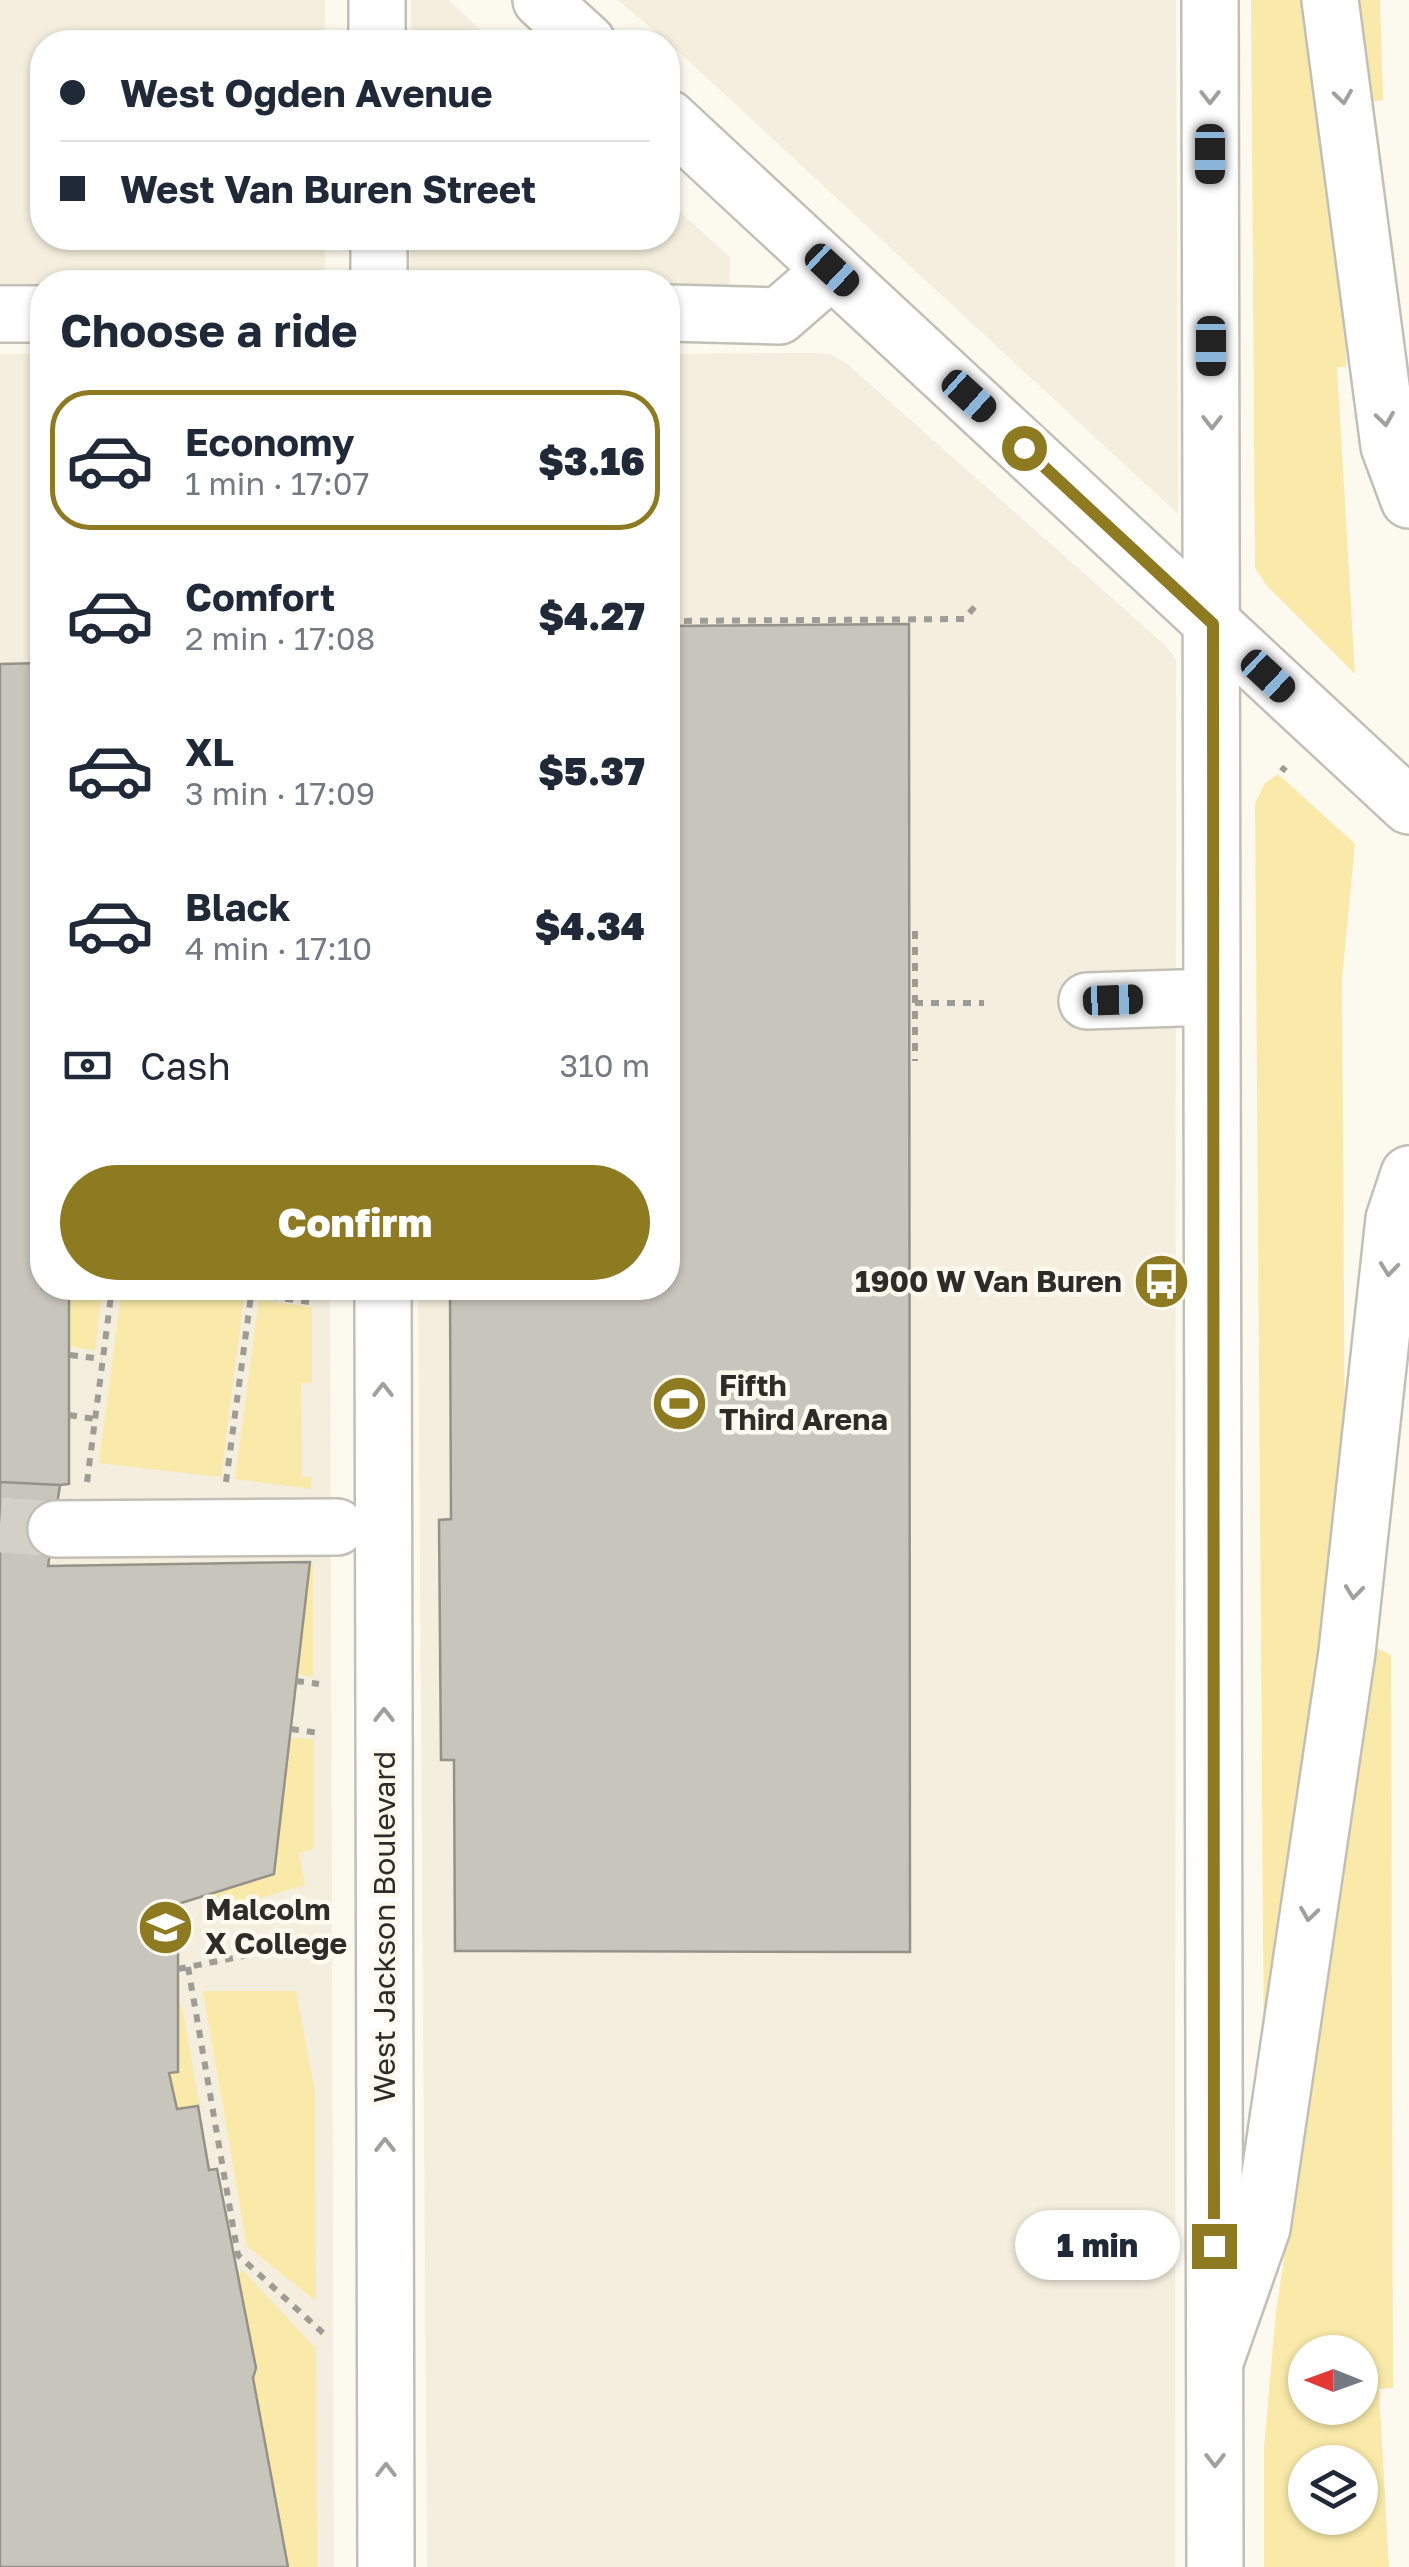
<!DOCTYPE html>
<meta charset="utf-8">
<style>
:root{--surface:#fff;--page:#f2f2f3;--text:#1f2937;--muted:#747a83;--line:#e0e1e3;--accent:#8e7a20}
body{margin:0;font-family:"Golos Text",sans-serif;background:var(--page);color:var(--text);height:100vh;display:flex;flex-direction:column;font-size:38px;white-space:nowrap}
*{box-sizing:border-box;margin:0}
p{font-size:32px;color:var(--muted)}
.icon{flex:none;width:55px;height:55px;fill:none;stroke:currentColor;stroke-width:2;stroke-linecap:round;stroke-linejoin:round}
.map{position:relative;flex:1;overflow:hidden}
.panel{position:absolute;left:30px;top:270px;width:650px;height:1030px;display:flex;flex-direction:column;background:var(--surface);border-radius:40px;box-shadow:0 2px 8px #0004}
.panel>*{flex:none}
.top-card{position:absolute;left:30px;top:30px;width:650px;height:220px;border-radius:40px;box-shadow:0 2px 8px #0004;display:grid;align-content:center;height:220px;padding:0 30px;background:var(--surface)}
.needle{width:65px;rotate:271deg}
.controls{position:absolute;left:1288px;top:2335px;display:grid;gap:20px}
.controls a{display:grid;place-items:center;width:90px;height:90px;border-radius:50%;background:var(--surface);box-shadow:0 2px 8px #0004;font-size:50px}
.end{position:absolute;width:45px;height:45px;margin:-22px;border:12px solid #8e7a20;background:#fff;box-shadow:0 0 0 5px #fff}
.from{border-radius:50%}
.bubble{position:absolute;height:70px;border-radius:35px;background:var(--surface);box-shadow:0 2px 8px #0004;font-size:32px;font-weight:800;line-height:70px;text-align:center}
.car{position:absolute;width:30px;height:60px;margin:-30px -15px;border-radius:12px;box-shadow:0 0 8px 2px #0007;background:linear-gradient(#222 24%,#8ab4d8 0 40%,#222 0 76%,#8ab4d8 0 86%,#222 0)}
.top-card b{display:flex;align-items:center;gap:35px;height:95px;font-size:38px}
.top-card b+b{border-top:2px solid var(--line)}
.top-card i{width:25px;height:25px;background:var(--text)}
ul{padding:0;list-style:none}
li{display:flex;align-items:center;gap:30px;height:140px;margin:0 20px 15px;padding:0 10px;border:5px solid transparent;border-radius:40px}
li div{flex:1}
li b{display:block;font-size:38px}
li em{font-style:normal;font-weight:800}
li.on{border-color:var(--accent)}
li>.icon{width:90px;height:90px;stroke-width:1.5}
h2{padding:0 30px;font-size:45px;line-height:120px}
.pay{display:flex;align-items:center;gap:25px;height:110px;padding:0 30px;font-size:38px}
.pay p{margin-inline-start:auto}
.button{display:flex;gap:20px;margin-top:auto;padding:20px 30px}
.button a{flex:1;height:115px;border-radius:60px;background:var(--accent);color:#fff;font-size:40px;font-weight:800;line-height:115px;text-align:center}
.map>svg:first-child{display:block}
</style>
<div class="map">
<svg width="1409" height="2567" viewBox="0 0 1409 2567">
<rect width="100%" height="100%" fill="#fcfaef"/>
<path fill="#f3eedd" d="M0 0H325V42H42V238H325V275L321 282H42V287H0Z
M411 0H449L493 42H411Z
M618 0H1176L1178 514 668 42Z
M668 201 730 257 729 286 668 287V282H410V238H668Z
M815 353 830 354 846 363 1166 646 1176 660 1175 2567H427L418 1288H668V354Z
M0 354H42V1288H330L334 2567H0Z"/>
<path fill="#f9eaa9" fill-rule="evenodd" d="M1251 0H1309L1345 237 1346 367H1337L1355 674 1267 586 1255 568Z
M1349 0H1380L1383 100 1365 103Z
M1278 774 1355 844 1342 979 1345 1465 1264 2072 1255 803 1265 783Z
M69 1288H103L95 1351 70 1346Z
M122 1288H173L244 1297 221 1477 99 1463Z
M259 1300 312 1307V1383H301L302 1477H312L311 1489 235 1479Z
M310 1562H313V1677L298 1674Z
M1375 1647 1391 1655 1393 2388 1379 2389 1389 2567H1264V2448L1276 2312ZM1305 2352H1360V2408H1305ZM1305 2462H1360V2518H1305Z
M290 1738 314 1739V1848L299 1854 305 1885 215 1912 211 1893 274 1873Z
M203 1991H296L315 2092 316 2301 247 2246Z
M178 2005H182L200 2107 177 2109 169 2073 178 2072Z
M242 2269 316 2349 317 2567H288L236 2280Z"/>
<path fill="#c8c6bc" stroke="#959289" stroke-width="2.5" d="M909 624 910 1952 455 1951 454 1760H441L439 1520 451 1519 450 1288H668V626Z
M42 663V1288H69V1484L60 1485 0 1482V664Z
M0 1482 60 1485 48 1566 310 1562 274 1874 178 1904V2072L169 2073 177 2109 198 2106 209 2170 217 2169 256 2368 253 2378 288 2567H0Z"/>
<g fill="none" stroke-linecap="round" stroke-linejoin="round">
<path stroke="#d3d1c7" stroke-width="55" stroke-dasharray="55 28" stroke-linecap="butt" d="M0 1525 56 1529"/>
<defs>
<path id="minor" d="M1210 0 1215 2567
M377 42V0
M379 238V282
M668 313 779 316 832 270
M0 314H42
M1087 1001 1212 997
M383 1288 386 2567
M56 1529 337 1527"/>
<path id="major" d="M541 0 587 42
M668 118 1409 806"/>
<path id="highway" d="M1330 0 1389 446 1409 500
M1215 2362 1262 2228 1347 1652 1394 1219 1409 1174"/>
</defs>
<use href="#minor" stroke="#c2c0b6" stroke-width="60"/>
<use href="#major" stroke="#c2c0b6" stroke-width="60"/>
<use href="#highway" stroke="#c2c0b6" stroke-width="60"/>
<path stroke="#9e9c94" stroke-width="6" stroke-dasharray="8 8" stroke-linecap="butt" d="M668 621 964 619 979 602
M1281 767 1286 771
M915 931V1061
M915 1003H984
M206 1288 317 1303
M70 1355 102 1359
M69 1415 95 1419
M87 1482 112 1288
M226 1482 252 1288
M296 1681 319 1684
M291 1729 319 1733
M188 1967 238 2255 323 2333
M178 1969 320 1941"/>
<use href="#minor" stroke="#fff" stroke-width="55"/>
<use href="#major" stroke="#fff" stroke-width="55"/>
<use href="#highway" stroke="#fff" stroke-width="55"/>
</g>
<defs><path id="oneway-chevron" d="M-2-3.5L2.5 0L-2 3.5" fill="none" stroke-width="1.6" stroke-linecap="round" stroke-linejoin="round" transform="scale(2.5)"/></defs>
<g stroke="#a0a09e">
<use href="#oneway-chevron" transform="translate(1210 97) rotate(90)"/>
<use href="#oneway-chevron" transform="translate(1343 97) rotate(82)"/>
<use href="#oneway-chevron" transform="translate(1385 419) rotate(82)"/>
<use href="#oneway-chevron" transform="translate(1212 422) rotate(90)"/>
<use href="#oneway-chevron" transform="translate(1389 1269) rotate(96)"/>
<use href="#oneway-chevron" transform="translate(383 1390) rotate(-90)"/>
<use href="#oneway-chevron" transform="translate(1354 1592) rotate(96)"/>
<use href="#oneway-chevron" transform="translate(384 1715) rotate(-90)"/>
<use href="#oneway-chevron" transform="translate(1309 1914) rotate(98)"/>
<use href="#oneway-chevron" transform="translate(385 2145) rotate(-90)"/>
<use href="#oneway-chevron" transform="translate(1215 2460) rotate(90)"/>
<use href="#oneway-chevron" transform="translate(386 2470) rotate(-90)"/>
</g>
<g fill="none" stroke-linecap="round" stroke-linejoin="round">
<path stroke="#8e7a20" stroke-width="12" d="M1024 448 1213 624 1214 2246"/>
</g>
<defs>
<symbol id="bus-disc" viewBox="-11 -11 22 22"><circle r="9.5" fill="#8e7a20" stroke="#fcfaef"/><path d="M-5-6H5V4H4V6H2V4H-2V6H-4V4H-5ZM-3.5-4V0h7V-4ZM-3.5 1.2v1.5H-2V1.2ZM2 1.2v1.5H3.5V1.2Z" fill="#fff"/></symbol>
<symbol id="stadium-disc" viewBox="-11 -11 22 22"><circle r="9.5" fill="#8e7a20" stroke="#fcfaef"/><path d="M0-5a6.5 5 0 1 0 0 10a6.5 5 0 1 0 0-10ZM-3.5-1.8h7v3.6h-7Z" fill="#fff"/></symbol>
<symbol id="university-disc" viewBox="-11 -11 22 22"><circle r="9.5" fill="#8e7a20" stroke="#fcfaef"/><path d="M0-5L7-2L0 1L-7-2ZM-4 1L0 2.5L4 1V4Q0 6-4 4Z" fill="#fff"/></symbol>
</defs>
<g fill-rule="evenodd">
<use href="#bus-disc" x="1130" y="1250" width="63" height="63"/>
<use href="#stadium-disc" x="648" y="1372" width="63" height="63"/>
<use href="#university-disc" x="134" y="1896" width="63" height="63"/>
</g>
<g text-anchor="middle" stroke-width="9" stroke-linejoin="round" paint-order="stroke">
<g font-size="30" font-weight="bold" fill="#2d2c28" stroke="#fcfaef" text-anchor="start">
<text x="1122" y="1292" text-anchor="end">1900 W Van Buren</text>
<text x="719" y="1396">Fifth<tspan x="719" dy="34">Third Arena</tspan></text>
<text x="205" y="1920">Malcolm<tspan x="205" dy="34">X College</tspan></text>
</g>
<g font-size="30" fill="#2d2c28" stroke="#fcfaef">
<text transform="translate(385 1927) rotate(-90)" y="10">West Jackson Boulevard</text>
</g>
</g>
</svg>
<div class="controls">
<a><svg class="needle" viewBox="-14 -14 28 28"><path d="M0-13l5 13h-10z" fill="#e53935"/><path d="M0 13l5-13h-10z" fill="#747a83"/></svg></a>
<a><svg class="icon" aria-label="layers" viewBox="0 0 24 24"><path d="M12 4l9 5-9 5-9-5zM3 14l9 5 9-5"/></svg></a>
</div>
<i class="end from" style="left:1024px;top:448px"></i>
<i class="end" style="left:1214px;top:2246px"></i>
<div class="bubble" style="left:1015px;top:2210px;width:165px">1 min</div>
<i class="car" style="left:1210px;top:154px;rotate:180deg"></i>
<i class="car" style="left:832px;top:270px;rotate:133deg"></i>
<i class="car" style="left:1211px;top:346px;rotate:180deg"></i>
<i class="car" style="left:969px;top:396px;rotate:132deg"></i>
<i class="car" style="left:1268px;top:676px;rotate:133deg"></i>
<i class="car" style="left:1113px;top:1000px;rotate:88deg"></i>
<div class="top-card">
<b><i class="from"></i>West Ogden Avenue</b>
<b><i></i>West Van Buren Street</b>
</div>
<section class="panel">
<h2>Choose a ride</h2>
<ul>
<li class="on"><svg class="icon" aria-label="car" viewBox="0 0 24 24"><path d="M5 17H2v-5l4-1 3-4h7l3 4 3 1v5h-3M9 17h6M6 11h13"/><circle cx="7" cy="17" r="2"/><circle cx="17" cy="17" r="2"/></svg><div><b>Economy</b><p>1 min · 17:07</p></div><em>$3.16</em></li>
<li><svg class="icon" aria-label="car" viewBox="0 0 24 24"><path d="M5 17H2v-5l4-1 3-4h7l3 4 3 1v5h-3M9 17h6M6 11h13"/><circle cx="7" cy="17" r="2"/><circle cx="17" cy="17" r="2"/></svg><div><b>Comfort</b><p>2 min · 17:08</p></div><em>$4.27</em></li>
<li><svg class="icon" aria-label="car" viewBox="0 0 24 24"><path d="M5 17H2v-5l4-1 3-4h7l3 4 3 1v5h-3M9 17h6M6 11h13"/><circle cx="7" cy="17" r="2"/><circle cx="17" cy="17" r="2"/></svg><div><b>XL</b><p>3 min · 17:09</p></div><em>$5.37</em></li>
<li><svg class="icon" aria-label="car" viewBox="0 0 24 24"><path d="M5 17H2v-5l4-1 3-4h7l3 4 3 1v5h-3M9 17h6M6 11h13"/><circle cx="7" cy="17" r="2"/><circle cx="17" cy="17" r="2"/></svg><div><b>Black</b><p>4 min · 17:10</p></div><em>$4.34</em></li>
</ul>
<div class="pay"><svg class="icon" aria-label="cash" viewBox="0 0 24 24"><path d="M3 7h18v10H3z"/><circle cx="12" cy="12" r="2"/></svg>Cash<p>310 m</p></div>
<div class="button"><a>Confirm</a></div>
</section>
</div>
